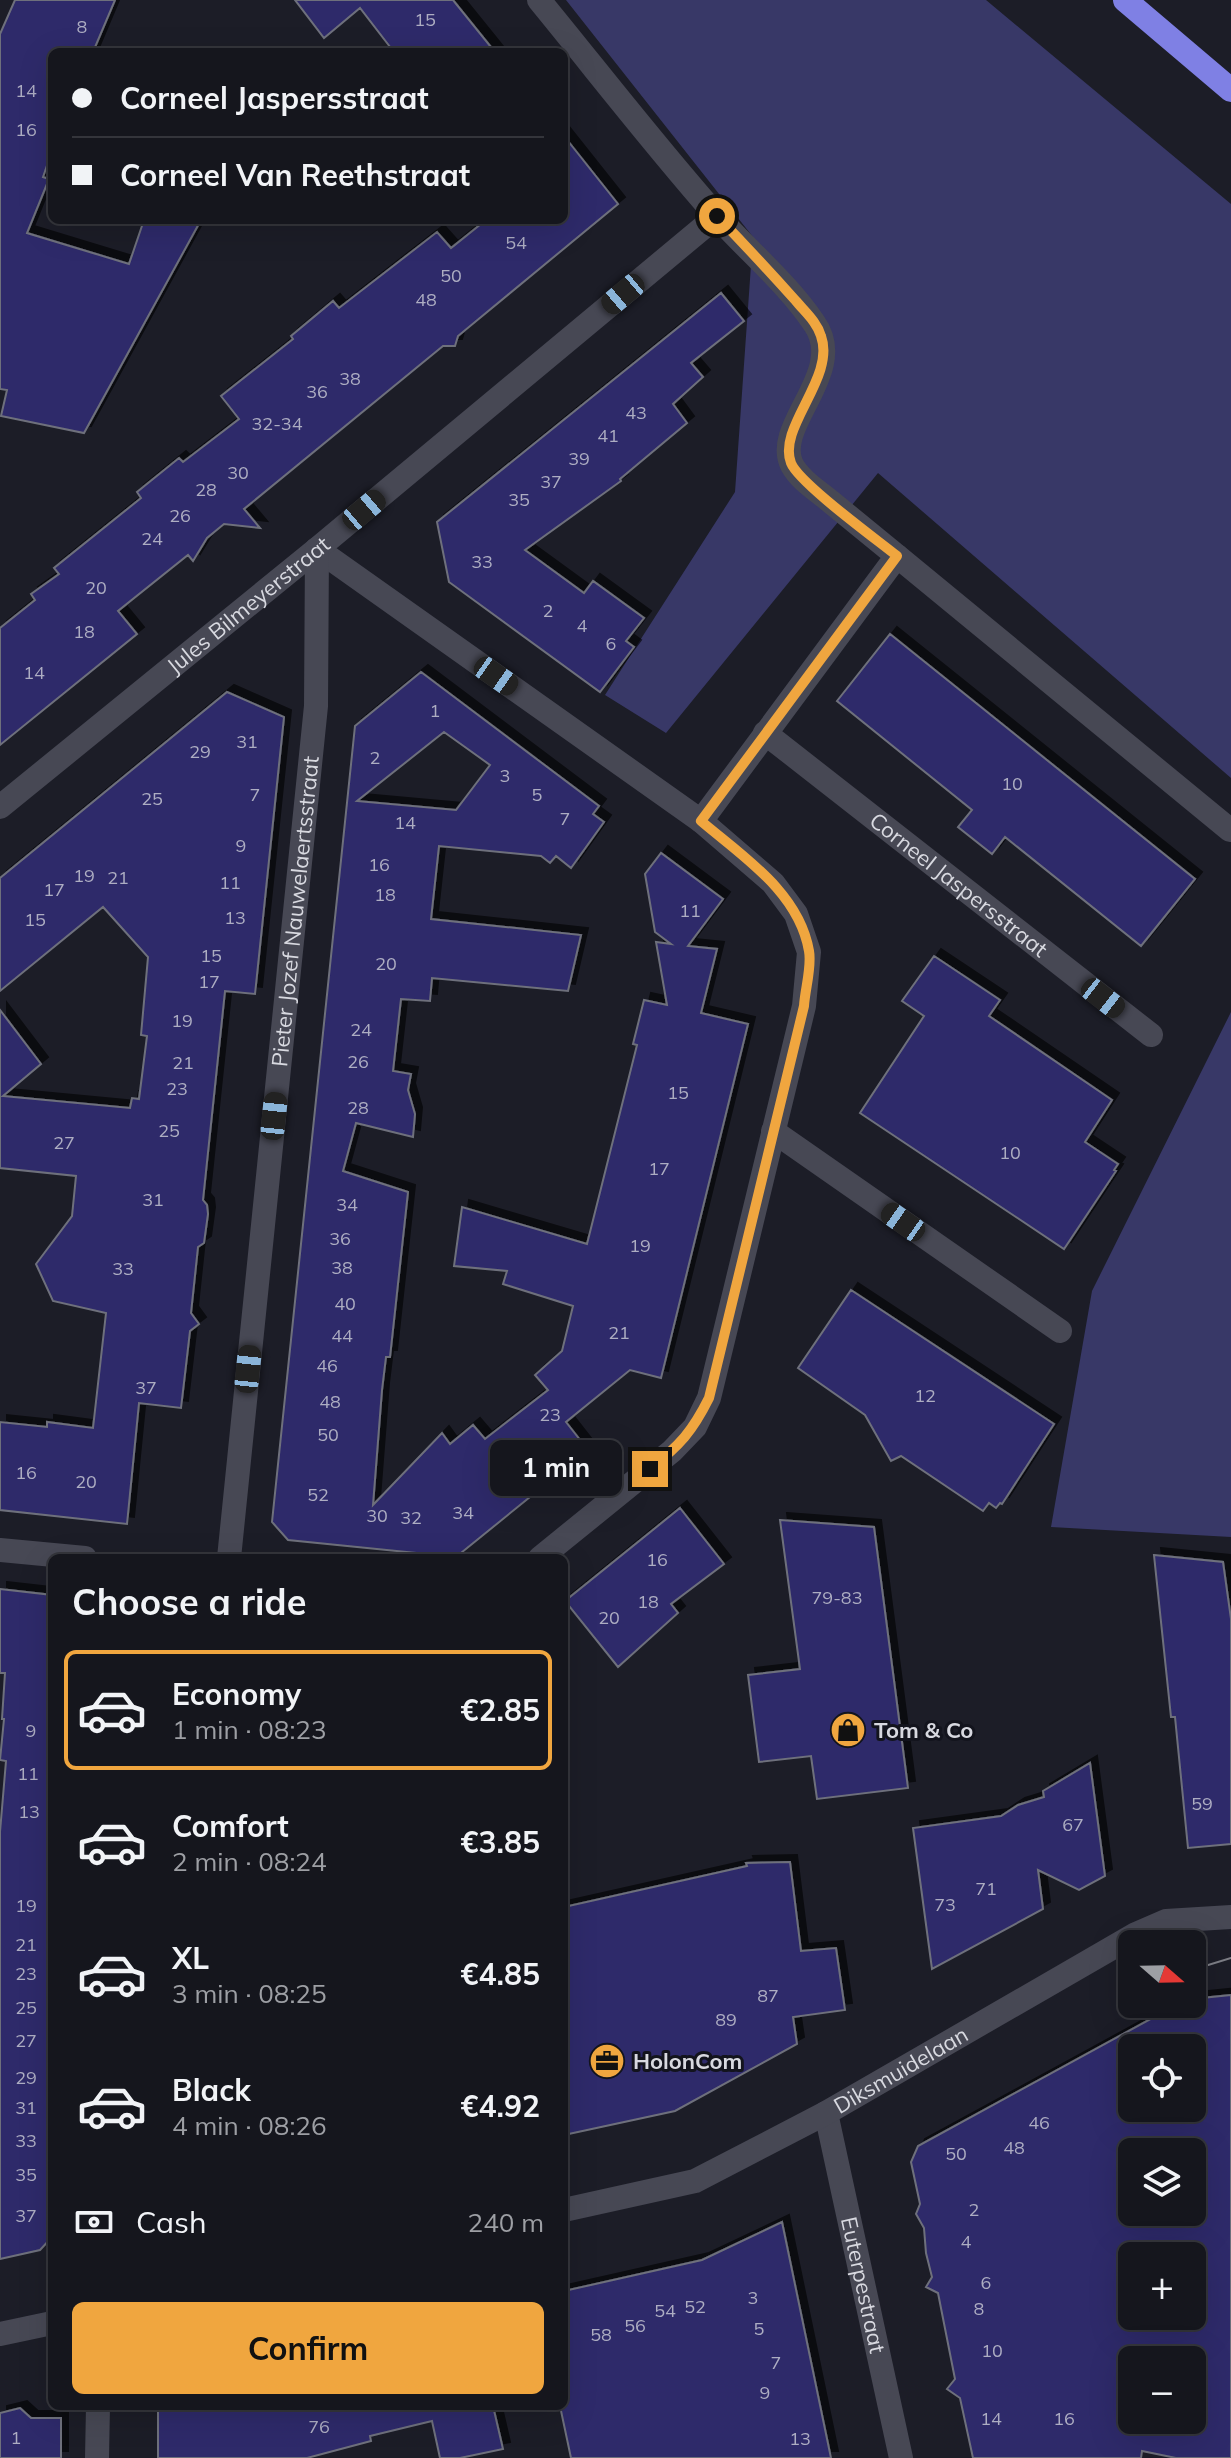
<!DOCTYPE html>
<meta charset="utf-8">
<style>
:root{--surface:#15161d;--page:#1e1f26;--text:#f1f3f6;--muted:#9d9fa4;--line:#34353b;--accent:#f0a63f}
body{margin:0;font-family:Mulish,sans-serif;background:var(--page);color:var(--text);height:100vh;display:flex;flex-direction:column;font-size:30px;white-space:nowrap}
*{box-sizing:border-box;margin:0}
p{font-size:26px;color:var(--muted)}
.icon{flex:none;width:44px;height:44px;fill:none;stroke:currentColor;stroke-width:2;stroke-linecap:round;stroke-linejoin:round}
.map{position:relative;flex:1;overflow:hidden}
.side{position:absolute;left:48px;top:1554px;width:520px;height:856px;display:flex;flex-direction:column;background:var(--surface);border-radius:12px;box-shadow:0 8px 32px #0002,0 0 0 2px var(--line)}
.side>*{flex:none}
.top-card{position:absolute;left:48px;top:48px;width:520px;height:176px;border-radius:12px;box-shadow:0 8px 32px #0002,0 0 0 2px var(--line);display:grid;align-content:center;height:176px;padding:0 24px;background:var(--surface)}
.needle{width:52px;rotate:110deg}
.tools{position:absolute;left:1118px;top:1930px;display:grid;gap:16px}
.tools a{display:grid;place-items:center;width:88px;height:88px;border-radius:12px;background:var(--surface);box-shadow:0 8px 32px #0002,0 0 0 2px var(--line);font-size:40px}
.end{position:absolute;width:36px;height:36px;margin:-18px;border:10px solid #f0a63f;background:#111;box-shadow:0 0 0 4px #111}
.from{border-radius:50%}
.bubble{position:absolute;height:56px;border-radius:12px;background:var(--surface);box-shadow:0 8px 32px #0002,0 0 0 2px var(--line);font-size:26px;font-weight:700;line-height:56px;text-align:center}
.car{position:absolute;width:24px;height:48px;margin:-24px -12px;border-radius:10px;box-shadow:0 0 6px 2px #0007;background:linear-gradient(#222 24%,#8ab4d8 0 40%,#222 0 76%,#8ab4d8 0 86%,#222 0)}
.top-card b{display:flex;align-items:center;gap:28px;height:76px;font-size:30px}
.top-card b+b{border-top:2px solid var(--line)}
.top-card i{width:20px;height:20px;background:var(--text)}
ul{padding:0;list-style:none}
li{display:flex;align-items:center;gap:24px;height:120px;margin:0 16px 12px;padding:0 8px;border:4px solid transparent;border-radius:12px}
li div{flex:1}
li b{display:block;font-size:30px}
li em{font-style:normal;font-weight:700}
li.on{border-color:var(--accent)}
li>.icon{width:72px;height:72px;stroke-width:1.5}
h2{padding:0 24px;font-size:36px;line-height:96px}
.pay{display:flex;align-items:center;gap:20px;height:88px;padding:0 24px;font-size:30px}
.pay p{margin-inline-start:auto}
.primary-button{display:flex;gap:16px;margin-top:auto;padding:16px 24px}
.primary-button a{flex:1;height:92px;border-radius:12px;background:var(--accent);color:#111;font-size:32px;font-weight:700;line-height:92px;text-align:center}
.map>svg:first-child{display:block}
</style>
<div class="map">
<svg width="1231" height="2458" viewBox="0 0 1231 2458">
<defs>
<filter id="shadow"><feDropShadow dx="7" dy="-7" stdDeviation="0" flood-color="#0009"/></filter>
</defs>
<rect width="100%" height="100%" fill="#1c1d27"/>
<path fill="#383867" d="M566 0H986L1231 204V778L878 473 666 733 605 695 735 492 753 237Z
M1231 1012V1537L1051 1527 1092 1291Z"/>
<path fill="#2d296a" stroke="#6e707c" stroke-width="2" fill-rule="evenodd" filter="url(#shadow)" d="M15 0H115L93 52H52V151L43 177 49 179 27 233 129 264 144 220H201L84 433 1 416 7 390 0 389V34Z
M295 0H453L495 52H394L360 8 324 38Z
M564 136 618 204 458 336 455 346H443L244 509 260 528 224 524 207 538 193 561 188 555 118 611 137 634 0 745V628L35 600 31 594 59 574 54 568 141 498 137 492 179 458 183 462 239 419 221 396 293 339 291 336 333 301 339 308 437 232 451 248 486 220H564Z
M721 293 744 321 691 363 703 377 673 404 687 423 620 479 621 481 525 550 584 593 593 581 644 618 626 641 634 647 600 692 449 582 437 522Z
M890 634 1195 879 1141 946 1005 837 992 854 958 827 972 810 837 701Z
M421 672 599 806 593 814 604 822 571 868 556 856 550 863 541 856 439 846 431 919 581 935 568 991 432 978 430 1001 401 999 393 1071 411 1074 408 1090 415 1114 413 1137 356 1123 343 1171 408 1192 390 1357H386L382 1390 373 1505 442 1433 450 1444 473 1425 485 1439 548 1390 535 1375 562 1351 573 1306 503 1284 507 1271 454 1266 462 1207 587 1244 637 1045 633 1044 644 1000 667 1005 656 942 671 944 655 932 645 874 661 853 723 899 688 946 717 949 701 1013 748 1024 661 1378 630 1370 566 1422 588 1450 456 1557 288 1540 272 1522 355 726ZM444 732 490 765 456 810 357 801Z
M227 692 284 717 255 994 225 991 203 1200 207 1205 208 1214 204 1243 198 1247 191 1313 199 1324 190 1331 181 1408 139 1403 127 1524 0 1510V1422L47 1427V1422L93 1428 106 1313 53 1301 36 1264 72 1216 76 1176 0 1168V1010L41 1064 3 1096 130 1108 132 1098 139 1099 147 1036 141 1035 148 957 103 907 0 991V878Z
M934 956 1000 1000 989 1016 1112 1100 1085 1142 1118 1164 1114 1170 1116 1171 1064 1249 860 1113 924 1016 902 1001Z
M851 1290 1054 1424 1002 1504 1000 1503 996 1508 989 1503 983 1511 901 1456 891 1461 865 1415 798 1368Z
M680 1508 724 1564 671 1604 678 1613 618 1667 565 1601Z
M780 1520 874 1527 908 1788 817 1799 811 1756 759 1762 748 1675 800 1669Z
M1154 1555 1223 1562 1231 1619V1844L1188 1848 1175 1717H1171Z
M0 1589 52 1595V2237L40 2250 0 2259V1832L6 1761 0 1760 4 1719H2L5 1673H0Z
M1090 1763 1105 1876 1079 1890 1038 1870 1043 1909 932 1969 913 1828 1001 1816 1018 1805 1044 1797 1043 1791Z
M790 1862 801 1951 836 1948 845 2010 793 2017 797 2044 675 2111 564 2135V1907L747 1866 746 1863Z
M1231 1995V2458H1176L1142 2451 1141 2458H973L960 2398 947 2389 955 2379 938 2293 926 2287 932 2277 926 2253 924 2228 916 2214 920 2204 911 2162 918 2146 1178 2004H1192V1999ZM1132 2048H1192V2108H1132ZM1132 2152H1192V2212H1132ZM1132 2256H1192V2316H1132ZM1132 2360H1192V2420H1132Z
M782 2222 831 2458H571L560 2406H564V2291L702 2260Z
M158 2406H493L503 2449 460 2458H440L432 2421 370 2436 371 2441 307 2458H158Z
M20 2408 31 2418H61V2458H0V2413Z"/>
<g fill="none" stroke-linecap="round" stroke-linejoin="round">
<g stroke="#474854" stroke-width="24">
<path d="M539 0C598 72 655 146 716 215 748 251 787 283 814 323 849 372 772 425 792 465 800 480 818 491 831 502 853 520 875 538 897 556L701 821"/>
<path d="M317 549 701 821 773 883 796 914 809 952 804 1006 709 1398 695 1427 672 1451 540 1558"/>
<path d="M897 556 1230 830"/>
<path id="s1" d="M765 733 1151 1035"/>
<path id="s2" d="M0 807 317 549 717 216"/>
<path d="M773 1131 1060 1331"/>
<path d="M0 1550 85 1558"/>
<path id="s3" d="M229 1558 316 706 317 549"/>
<path id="s4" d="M826 2113 901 2458"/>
<path d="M97 2458 98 2406"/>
</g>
<g stroke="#474854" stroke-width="24">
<path id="s5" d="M564 2210 695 2181 826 2113 1136 1934 1166 1921 1231 1917"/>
<path d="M0 2334 52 2323"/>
</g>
<path stroke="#7f80e4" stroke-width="24" d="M1125 0 1231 90"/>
<path stroke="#7d7e86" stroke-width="2" d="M1192 1970 1231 1958
M1151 2011 1155 2004"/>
</g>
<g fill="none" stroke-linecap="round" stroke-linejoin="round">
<path stroke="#f0a63f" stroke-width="10" d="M650 1469C680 1445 692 1432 709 1398L804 1006C805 989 812 967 809 951 799 892 742 856 701 821L897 556C876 539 799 483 791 463 777 427 836 378 821 336 817 322 805 312 796 301 770 272 744 244 717 216"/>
</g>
<defs>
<symbol id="shop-disc" viewBox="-11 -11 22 22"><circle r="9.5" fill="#f0a63f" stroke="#13141d"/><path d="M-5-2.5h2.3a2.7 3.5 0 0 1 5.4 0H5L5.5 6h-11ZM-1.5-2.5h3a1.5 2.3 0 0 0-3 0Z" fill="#111"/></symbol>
<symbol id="office-disc" viewBox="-11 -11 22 22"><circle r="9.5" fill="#f0a63f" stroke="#13141d"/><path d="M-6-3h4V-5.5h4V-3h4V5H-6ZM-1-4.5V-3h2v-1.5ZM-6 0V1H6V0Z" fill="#111"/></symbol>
</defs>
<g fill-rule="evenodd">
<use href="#shop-disc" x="828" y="1710" width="40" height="40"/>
<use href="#office-disc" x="587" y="2041" width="40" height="40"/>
</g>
<g text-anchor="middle" stroke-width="6" stroke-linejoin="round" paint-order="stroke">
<g font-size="18" fill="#adadc2">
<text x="425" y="26">15</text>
<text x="82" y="33">8</text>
<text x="26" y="97">14</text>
<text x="26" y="136">16</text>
<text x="516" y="249">54</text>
<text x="451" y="282">50</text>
<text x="426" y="306">48</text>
<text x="350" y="385">38</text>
<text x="317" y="398">36</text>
<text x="636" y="419">43</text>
<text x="277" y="430">32-34</text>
<text x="608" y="442">41</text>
<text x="579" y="465">39</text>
<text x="238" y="479">30</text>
<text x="551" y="488">37</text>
<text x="206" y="496">28</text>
<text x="519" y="506">35</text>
<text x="180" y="522">26</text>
<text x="152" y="545">24</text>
<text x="482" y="568">33</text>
<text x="96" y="594">20</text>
<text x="548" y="617">2</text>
<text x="582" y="632">4</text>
<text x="84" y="638">18</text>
<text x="611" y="650">6</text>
<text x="34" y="679">14</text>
<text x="435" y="717">1</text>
<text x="247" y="748">31</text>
<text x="200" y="758">29</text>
<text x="375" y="764">2</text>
<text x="505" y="782">3</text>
<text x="1012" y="790">10</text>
<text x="255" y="801">7</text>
<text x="537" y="801">5</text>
<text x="152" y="805">25</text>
<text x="565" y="825">7</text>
<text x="405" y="829">14</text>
<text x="241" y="852">9</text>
<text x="379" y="871">16</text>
<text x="84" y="882">19</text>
<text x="118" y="884">21</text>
<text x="230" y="889">11</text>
<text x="54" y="896">17</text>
<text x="385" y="901">18</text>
<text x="690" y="917">11</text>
<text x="235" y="924">13</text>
<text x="35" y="926">15</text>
<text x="211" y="962">15</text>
<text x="386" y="970">20</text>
<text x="209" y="988">17</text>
<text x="182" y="1027">19</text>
<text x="361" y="1036">24</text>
<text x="358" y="1068">26</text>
<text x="183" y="1069">21</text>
<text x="177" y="1095">23</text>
<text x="678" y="1099">15</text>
<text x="358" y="1114">28</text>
<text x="169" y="1137">25</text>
<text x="64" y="1149">27</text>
<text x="1010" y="1159">10</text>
<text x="659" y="1175">17</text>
<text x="153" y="1206">31</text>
<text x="347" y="1211">34</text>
<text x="340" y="1245">36</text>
<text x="640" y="1252">19</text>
<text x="342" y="1274">38</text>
<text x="123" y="1275">33</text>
<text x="345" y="1310">40</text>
<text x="619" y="1339">21</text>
<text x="342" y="1342">44</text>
<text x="327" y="1372">46</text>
<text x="146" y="1394">37</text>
<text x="925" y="1402">12</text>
<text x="330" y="1408">48</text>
<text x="550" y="1421">23</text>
<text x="328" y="1441">50</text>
<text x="26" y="1479">16</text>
<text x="86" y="1488">20</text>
<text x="318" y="1501">52</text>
<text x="463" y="1519">34</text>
<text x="377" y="1522">30</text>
<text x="411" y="1524">32</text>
<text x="657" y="1566">16</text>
<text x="837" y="1604">79-83</text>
<text x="648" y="1608">18</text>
<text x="609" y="1624">20</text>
<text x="31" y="1737">9</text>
<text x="28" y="1780">11</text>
<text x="1202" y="1810">59</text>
<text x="29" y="1818">13</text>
<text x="1073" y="1831">67</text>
<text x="986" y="1895">71</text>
<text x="945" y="1911">73</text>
<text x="26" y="1912">19</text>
<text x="26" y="1951">21</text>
<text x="26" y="1980">23</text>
<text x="768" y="2002">87</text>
<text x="26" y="2014">25</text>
<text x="726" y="2026">89</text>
<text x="26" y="2047">27</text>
<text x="26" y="2084">29</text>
<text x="26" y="2114">31</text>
<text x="1039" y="2129">46</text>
<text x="26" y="2147">33</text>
<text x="1014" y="2154">48</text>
<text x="956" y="2160">50</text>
<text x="26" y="2181">35</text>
<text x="974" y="2216">2</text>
<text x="26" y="2222">37</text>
<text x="966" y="2248">4</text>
<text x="986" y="2289">6</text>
<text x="753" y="2304">3</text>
<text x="695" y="2313">52</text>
<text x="979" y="2315">8</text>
<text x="665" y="2317">54</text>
<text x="635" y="2332">56</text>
<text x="759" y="2335">5</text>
<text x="601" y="2341">58</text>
<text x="992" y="2357">10</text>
<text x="776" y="2369">7</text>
<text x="765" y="2399">9</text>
<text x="991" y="2425">14</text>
<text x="1064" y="2425">16</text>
<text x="319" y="2433">76</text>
<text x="16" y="2444">1</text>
<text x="800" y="2445">13</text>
</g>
<g font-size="22" fill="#d8d9e0" stroke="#13141d">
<text dy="8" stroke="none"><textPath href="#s2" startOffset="320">Jules Bilmeyerstraat</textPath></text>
<text dy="8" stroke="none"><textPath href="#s1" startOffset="246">Corneel Jaspersstraat</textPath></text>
<text dy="8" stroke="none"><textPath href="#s3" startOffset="650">Pieter Jozef Nauwelaertsstraat</textPath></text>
<text dy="8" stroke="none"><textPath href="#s5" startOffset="368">Diksmuidelaan</textPath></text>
<text dy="8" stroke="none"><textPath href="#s4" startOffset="176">Euterpestraat</textPath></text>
</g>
<g font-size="22" font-weight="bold" fill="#d8d9e0" stroke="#13141d" text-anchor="start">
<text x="874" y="1738">Tom &amp; Co</text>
<text x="633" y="2069">HolonCom</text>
</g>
</g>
</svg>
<div class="tools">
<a><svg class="needle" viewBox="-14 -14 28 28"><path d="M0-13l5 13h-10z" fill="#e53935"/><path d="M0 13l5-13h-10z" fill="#9d9fa4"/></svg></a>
<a><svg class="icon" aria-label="locate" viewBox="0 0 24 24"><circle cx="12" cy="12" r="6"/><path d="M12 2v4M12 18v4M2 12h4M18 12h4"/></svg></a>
<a><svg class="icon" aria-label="layers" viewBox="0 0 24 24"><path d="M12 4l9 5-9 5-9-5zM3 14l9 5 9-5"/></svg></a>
<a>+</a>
<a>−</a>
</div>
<i class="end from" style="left:717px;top:216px"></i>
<i class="end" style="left:650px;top:1469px"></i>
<div class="bubble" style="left:490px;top:1440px;width:132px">1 min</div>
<i class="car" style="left:623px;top:294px;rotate:230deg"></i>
<i class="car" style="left:364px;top:510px;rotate:50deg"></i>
<i class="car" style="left:496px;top:676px;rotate:125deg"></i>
<i class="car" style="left:1103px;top:998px;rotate:128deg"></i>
<i class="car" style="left:274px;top:1116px;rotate:6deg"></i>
<i class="car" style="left:903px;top:1222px;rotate:305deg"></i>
<i class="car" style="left:248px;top:1369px;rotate:6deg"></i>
<div class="top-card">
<b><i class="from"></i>Corneel Jaspersstraat</b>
<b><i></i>Corneel Van Reethstraat</b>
</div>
<section class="side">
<h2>Choose a ride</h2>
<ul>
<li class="on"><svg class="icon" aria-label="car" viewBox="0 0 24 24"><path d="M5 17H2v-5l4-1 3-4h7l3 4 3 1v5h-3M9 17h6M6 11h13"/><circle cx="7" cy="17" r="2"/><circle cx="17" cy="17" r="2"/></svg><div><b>Economy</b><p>1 min · 08:23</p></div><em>€2.85</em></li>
<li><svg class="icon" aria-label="car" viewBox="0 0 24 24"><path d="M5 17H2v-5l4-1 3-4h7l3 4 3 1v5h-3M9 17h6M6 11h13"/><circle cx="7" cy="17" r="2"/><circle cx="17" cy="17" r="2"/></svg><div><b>Comfort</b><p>2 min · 08:24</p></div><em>€3.85</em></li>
<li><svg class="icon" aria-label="car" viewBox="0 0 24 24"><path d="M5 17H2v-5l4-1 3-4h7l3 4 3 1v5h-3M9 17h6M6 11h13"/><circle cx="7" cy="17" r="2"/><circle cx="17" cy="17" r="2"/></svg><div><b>XL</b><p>3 min · 08:25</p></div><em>€4.85</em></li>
<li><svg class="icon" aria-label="car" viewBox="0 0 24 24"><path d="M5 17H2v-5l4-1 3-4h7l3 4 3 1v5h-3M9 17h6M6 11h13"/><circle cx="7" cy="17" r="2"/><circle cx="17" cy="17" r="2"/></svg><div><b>Black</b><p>4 min · 08:26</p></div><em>€4.92</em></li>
</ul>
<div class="pay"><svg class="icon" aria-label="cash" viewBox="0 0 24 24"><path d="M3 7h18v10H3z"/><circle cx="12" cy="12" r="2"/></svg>Cash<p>240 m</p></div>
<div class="primary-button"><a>Confirm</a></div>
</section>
</div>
